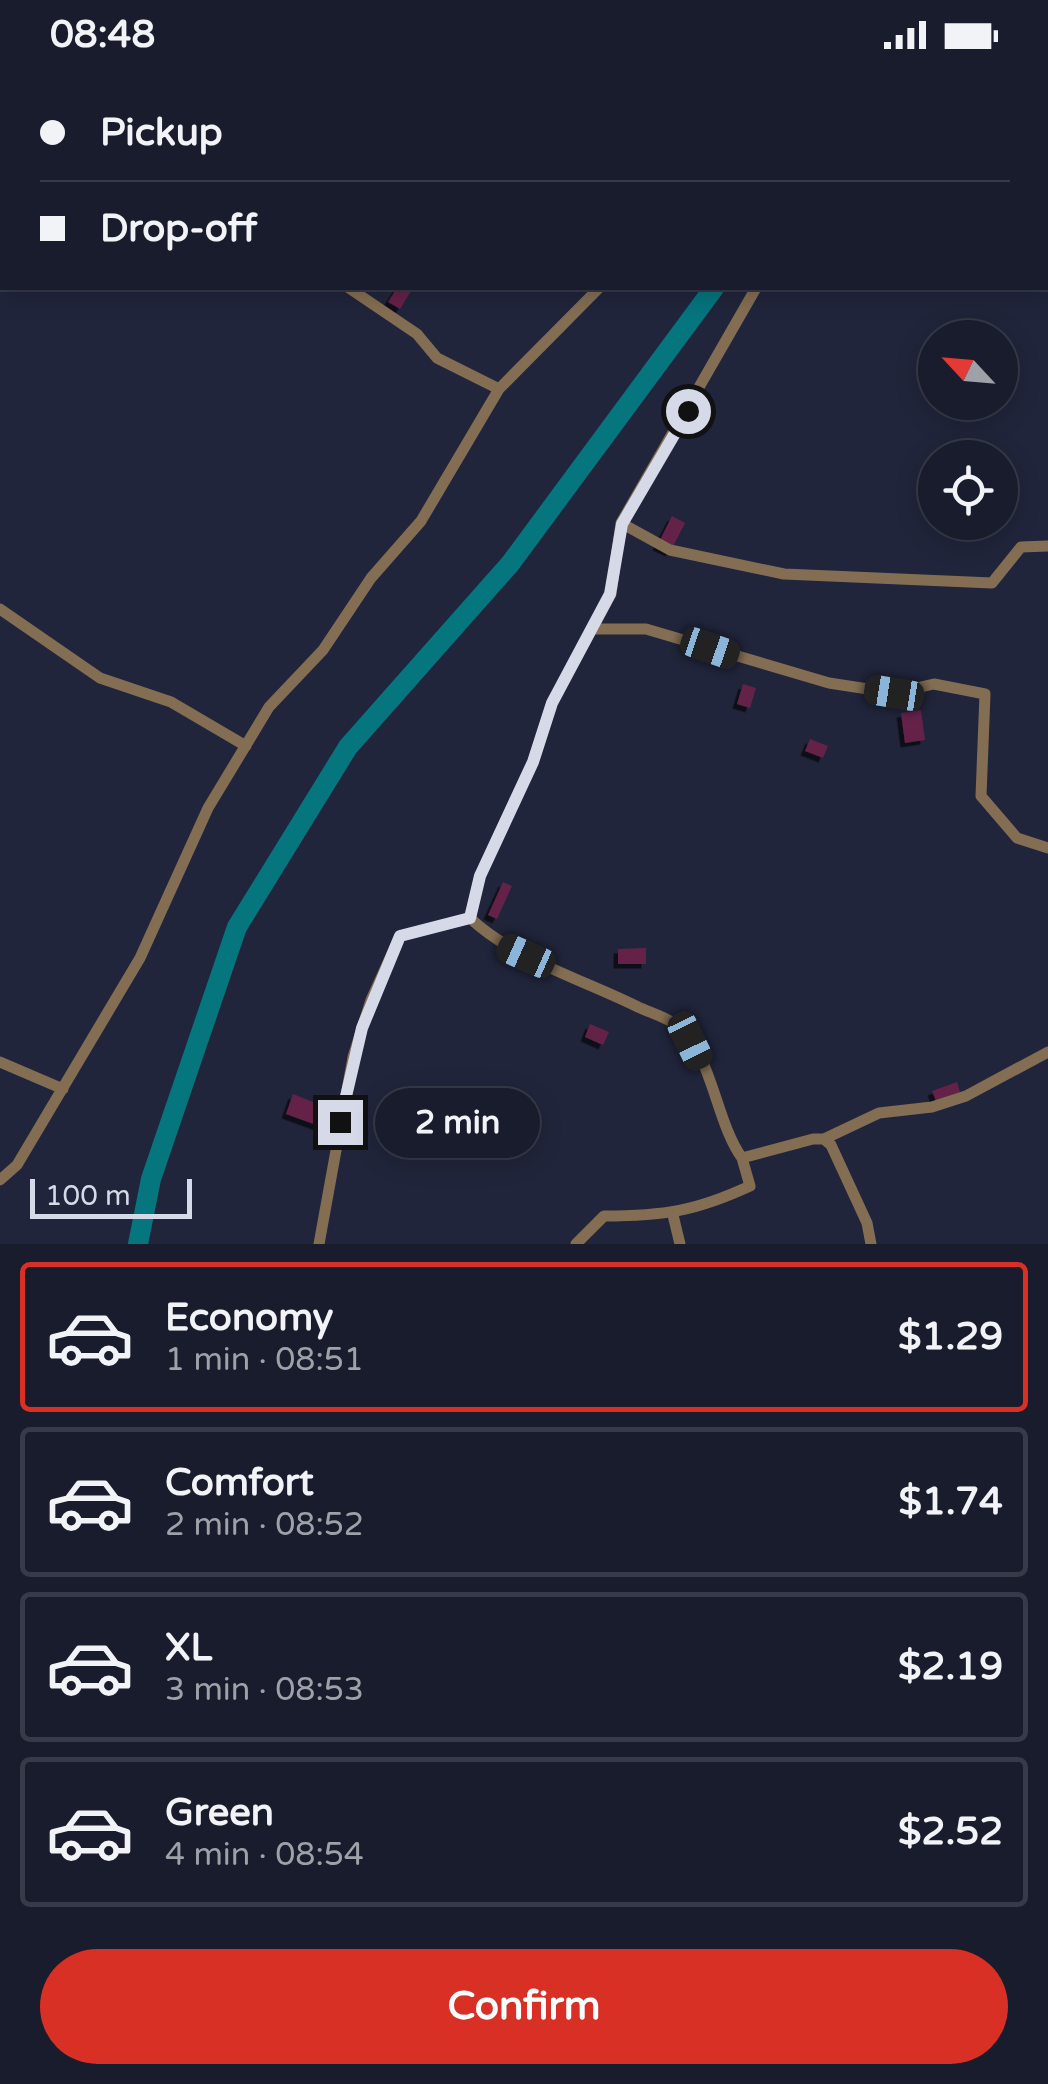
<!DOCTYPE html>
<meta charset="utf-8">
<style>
:root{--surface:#191c2c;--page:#262938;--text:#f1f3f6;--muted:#9fa1a9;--line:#373a48;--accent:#d93025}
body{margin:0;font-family:"Varela Round",sans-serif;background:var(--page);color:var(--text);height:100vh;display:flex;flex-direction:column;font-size:38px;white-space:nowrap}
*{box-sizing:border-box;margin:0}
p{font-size:32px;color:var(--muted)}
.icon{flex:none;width:55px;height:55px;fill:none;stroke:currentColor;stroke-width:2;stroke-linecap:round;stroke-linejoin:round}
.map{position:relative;height:1174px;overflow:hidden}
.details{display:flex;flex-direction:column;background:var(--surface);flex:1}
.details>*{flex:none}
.top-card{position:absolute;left:0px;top:0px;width:1050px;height:220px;box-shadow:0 5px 25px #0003,0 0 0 2px var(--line);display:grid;align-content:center;height:220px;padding:0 40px;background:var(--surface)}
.needle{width:65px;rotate:296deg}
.controls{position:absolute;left:918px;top:250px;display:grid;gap:20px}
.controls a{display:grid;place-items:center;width:100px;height:100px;border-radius:50%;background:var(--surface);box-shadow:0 5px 25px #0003,0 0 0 2px var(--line);font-size:50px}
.scale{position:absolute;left:30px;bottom:25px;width:162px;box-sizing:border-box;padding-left:10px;border:5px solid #d6dae8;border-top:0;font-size:28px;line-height:35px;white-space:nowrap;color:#d6dae8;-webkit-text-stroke:8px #21253b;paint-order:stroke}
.end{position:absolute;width:45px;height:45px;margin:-22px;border:12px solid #d6dae8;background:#111;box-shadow:0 0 0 5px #111}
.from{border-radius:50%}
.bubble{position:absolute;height:70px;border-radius:35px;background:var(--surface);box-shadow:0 5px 25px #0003,0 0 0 2px var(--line);font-size:32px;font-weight:700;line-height:70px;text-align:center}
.car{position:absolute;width:30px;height:60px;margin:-30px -15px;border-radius:12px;box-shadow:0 0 8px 2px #0007;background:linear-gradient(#222 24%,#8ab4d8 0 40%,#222 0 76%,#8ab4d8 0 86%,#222 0)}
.top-card b{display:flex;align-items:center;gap:35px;height:95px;font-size:38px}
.top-card b+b{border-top:2px solid var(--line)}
.top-card i{width:25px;height:25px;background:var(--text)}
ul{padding:18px 0 0;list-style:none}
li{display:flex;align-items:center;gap:30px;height:150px;margin:0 20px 15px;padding:0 20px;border:5px solid var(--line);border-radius:10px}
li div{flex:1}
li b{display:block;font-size:38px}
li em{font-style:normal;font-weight:700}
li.selected{border-color:var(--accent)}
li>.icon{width:90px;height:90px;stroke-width:1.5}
.cta{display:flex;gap:20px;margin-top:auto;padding:20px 40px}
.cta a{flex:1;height:115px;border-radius:60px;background:var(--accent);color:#fff;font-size:40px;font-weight:700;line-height:115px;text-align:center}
.status{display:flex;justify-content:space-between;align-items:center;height:70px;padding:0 50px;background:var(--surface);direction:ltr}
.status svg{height:28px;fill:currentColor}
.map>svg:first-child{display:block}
</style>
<div class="status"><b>08:48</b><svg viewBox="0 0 49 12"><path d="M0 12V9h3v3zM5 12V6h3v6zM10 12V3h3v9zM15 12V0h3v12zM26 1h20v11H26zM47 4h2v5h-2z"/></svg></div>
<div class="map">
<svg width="1048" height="1174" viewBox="0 0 1048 1174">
<defs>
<filter id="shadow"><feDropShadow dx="-4.5" dy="4.5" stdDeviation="0" flood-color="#0009"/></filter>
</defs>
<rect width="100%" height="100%" fill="#21253b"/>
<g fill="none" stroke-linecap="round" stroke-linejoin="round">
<path stroke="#05757e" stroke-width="20" d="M861 2 863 0
M138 1174 151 1109 237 857 348 677 510 494 714 218"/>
</g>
<path fill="#652148" filter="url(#shadow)" d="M397 218H413L400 239 388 232Z
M672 446 685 453 670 482 657 476Z
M743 614 756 618 750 638 737 634Z
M921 640 925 670 905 673 901 643Z
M810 669 828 676 823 688 805 681Z
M503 812 512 816 497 849 488 845Z
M646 878V894H618V879Z
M590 954 609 962 603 975 585 967Z
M957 1012 960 1022 936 1031 932 1021Z
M293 1024 326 1037 319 1056 286 1044Z"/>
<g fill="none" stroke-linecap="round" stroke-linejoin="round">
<path stroke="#846e53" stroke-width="11" d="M750 2 752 0
M0 48 2 49
M349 218 417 264 437 288 499 319
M756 218 621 453 611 524 552 633 533 692 480 806 470 848C513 889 584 910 638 937 651 943 669 948 679 957 712 985 716 1052 742 1088L813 1069H824L831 1075 867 1153 871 1174
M621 453 670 480 784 504 992 513 1021 477 1048 476
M0 539 100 608 171 632 246 676
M592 559H646L829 613 894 623 934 614 985 624 981 726 1017 768 1048 778
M0 992 63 1019
M824 1069 879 1043 932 1037 966 1026 1048 982
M0 1110 17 1095 140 888 208 738 269 637 323 580 371 508 421 451 499 319 599 218
M673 1145 680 1174
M319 1174 353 987 371 930 400 866 470 848
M576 1174 604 1146C664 1146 696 1141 750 1116L742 1088"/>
</g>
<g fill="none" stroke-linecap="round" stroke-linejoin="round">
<path stroke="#d6dae8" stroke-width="12" d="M340 1052 362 958 400 866 470 848 480 806 533 692 552 633 610 524 622 454 688 341"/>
</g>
</svg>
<div class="controls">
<a><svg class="needle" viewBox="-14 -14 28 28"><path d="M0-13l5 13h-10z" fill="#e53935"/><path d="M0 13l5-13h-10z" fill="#9fa1a9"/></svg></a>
<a><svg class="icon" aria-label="locate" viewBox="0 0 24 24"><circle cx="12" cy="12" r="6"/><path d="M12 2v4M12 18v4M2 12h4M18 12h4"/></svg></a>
</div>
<div class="scale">100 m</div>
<i class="end from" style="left:688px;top:341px"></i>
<i class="end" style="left:340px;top:1052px"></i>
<div class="bubble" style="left:375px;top:1018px;width:165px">2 min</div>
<i class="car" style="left:710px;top:578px;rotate:109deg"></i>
<i class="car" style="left:894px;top:623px;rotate:279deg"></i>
<i class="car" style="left:526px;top:886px;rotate:294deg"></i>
<i class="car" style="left:690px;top:971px;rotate:154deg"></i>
<div class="top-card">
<b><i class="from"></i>Pickup</b>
<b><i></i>Drop-off</b>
</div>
</div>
<section class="details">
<ul>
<li class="selected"><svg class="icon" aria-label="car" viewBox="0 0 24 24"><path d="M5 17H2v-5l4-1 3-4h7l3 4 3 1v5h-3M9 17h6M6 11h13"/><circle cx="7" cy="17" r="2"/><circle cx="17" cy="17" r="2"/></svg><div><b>Economy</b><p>1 min · 08:51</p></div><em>$1.29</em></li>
<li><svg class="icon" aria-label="car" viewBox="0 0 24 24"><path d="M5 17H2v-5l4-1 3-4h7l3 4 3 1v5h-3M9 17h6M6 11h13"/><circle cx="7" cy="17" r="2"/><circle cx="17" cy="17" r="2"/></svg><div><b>Comfort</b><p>2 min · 08:52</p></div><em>$1.74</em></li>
<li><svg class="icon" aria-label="car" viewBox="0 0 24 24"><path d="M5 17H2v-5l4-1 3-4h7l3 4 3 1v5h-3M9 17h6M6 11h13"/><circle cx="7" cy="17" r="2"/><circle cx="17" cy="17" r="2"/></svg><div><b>XL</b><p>3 min · 08:53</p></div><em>$2.19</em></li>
<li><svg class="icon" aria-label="car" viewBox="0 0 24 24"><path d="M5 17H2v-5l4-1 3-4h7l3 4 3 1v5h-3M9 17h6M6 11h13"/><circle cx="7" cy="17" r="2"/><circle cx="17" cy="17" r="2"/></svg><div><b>Green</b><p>4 min · 08:54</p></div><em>$2.52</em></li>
</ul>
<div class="cta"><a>Confirm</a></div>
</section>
